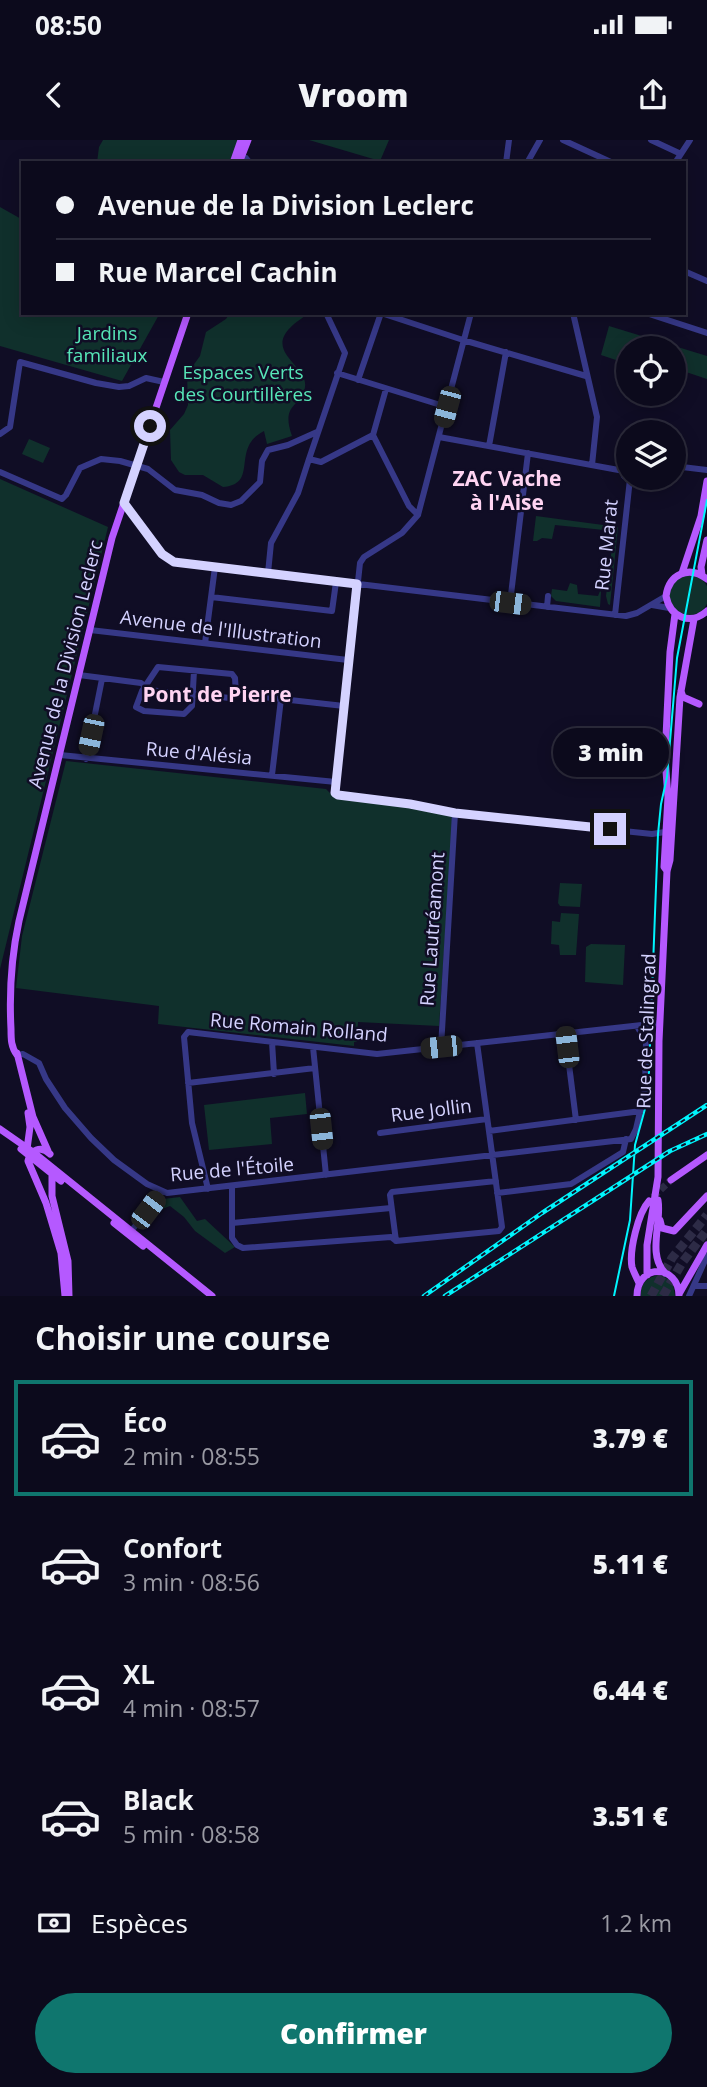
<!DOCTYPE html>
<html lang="fr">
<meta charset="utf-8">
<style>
:root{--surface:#0c0a1c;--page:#1a1829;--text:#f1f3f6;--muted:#9a9aa3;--line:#2c2b3b;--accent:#0f766e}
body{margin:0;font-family:"Open Sans",sans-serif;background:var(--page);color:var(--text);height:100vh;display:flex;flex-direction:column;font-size:26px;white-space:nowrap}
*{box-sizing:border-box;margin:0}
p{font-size:23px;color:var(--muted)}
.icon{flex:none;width:38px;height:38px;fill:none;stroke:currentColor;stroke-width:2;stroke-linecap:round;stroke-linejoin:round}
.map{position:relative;height:1156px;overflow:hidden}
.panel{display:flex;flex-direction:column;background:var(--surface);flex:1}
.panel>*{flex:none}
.hud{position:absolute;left:21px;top:21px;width:665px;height:154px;border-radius:0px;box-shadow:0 4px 18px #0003,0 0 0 2px var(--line);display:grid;align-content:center;height:154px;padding:0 35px;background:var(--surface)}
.buttons{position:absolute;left:616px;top:196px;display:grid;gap:14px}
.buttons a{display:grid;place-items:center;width:70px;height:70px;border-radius:50%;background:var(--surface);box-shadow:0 4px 18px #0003,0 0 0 2px var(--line);font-size:35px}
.end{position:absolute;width:32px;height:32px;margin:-16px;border:9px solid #d4d2ff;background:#111;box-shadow:0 0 0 4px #111}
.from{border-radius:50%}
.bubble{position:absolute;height:49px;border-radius:24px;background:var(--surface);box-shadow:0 4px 18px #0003,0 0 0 2px var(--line);font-size:23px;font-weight:800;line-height:49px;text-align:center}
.car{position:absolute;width:21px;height:42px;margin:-21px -10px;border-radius:9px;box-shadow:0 0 5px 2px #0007;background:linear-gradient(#222 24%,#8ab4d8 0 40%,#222 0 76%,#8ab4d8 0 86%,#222 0)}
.hud b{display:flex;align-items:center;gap:24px;height:66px;font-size:26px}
.hud b+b{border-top:2px solid var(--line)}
.hud i{width:18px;height:18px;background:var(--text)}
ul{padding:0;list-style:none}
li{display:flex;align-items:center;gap:21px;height:116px;margin:0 14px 10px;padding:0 21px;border:4px solid transparent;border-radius:0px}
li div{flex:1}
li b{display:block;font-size:26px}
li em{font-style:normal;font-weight:800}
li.active{border-color:var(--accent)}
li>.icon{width:63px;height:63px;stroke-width:1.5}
h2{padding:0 35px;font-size:32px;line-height:84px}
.pay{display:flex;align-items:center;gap:18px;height:77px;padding:0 35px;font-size:26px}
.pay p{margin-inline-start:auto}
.button{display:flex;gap:14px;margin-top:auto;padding:14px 35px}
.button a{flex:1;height:80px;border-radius:42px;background:var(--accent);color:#fff;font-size:28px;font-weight:800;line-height:80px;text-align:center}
.status{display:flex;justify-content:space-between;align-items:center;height:49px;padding:0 35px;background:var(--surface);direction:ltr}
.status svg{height:19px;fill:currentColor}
header{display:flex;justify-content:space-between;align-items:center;height:91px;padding:0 35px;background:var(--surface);font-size:32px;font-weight:800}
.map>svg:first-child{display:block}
</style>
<div class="status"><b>08:50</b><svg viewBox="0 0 49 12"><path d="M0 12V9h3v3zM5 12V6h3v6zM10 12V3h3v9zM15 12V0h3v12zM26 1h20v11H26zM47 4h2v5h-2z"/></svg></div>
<header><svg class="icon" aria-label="back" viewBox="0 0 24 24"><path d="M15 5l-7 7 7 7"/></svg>Vroom<svg class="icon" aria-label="share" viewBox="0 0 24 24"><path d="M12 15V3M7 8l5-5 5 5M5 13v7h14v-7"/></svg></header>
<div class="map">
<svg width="707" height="1156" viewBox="0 0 707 1156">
<rect width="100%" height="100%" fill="#100d25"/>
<path fill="#10302c" d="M103 0H238L231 23H97L99 7Z
M309 0H389L380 21Z
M0 67 23 80V173H160L122 241 0 206Z
M230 173H310C249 209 309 222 305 247 302 268 280 262 292 296L267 304 264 291C230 308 260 344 223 347L203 335H185L179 332 171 320 170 290 184 274 188 265 187 234 200 216 206 192 226 179Z
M609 186 707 216V239L677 229 674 238V208H628V224L601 215Z
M29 299 50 308 43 323 22 314Z
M0 339 108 387 0 829Z
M536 376 618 387 610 465 608 464 606 456 614 391 555 385 552 399 542 398 537 401H533Z
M669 455a20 20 0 1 1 40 0a20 20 0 1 1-40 0Z
M570 443 577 445 578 454 598 456 600 451 601 452 600 467 556 461 551 456 552 449 567 451Z
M66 621 326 649 335 658 390 664 451 675 453 678 439 886 358 882 357 902H354V906L158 884 159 866 16 848 22 796Z
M560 743 582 744 580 767 560 766 558 763Z
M561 773 579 774 576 815H560L559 805 551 804 552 781 560 782Z
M591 804 625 805 623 845 585 842 586 807Z
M305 953 307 974 270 978 272 1004 209 1010 204 965Z
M180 1057 197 1081 205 1079 235 1107 225 1113 195 1091 184 1077 170 1066 152 1073 163 1059Z
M658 1135 664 1136 673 1144 675 1156H641C640 1144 646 1138 658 1135Z"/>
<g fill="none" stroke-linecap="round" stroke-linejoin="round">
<path stroke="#2d2b46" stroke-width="7" stroke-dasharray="7 3.5" stroke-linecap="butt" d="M653 1057 671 1040"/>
<path stroke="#2d2b46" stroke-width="9" stroke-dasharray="9 4.5" stroke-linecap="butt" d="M651 1156 672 1118 707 1075
M663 1156 682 1123 707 1090"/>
<path stroke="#363887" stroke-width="6" d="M563 0 613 23
M651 0 681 14
M238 17 246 18 250 23
M506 23 509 0
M527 23 540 0
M675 23 690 0
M684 131 707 141
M381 173 463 200 586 236
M471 173 418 375 402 393 364 417 360 423 335 653 338 655 410 664 455 673 652 694 665 692
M573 173 597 277 592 325
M646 173 707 193
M337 233 447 267
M358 240 381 173
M386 249 373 295 409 366 418 375
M0 294 10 287 20 222 96 243 119 247 129 246 146 238 164 242
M439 297 624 331
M489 306 506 212
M309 319 345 213 326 173
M628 326 624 331V336L630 339 634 338
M674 326 707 330
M0 332 62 359 66 355 80 328 101 319 120 321 148 329 175 350 202 355 219 363 231 365 241 361 260 342 262 321 268 310 288 305 317 292
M124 363 161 414 174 422 626 476 637 473 666 456
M268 433 271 403 298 353 309 319 321 322 373 295
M211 457 332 471 336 442
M510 463 528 313
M652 465 669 468
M547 467 548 456
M615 475 630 339
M90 490 348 520
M205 503 215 427
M194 531 192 566 184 574 144 571 136 567 142 551 158 527 232 534 235 538 236 554
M79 535 141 543 150 550 182 554
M191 554 230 558 236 554 344 566
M60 615 336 642
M86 619 102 539
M272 635 281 559
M565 893 576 980
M272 902 274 934
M313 907 326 1035
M441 907 455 673
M17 915 23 914 39 923 46 939 65 968 91 998 114 1020 147 1044 167 1053 631 999 636 989 645 950 646 902 637 886
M188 943 315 928
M489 991 641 971
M380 993 487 979
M232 1046V1098L237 1105 243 1108 391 1097 396 1101 499 1091 502 1087 477 903
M208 1049 192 983 184 897 188 892 377 914 660 883
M497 1053 571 1044 623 1012 626 999
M232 1083 391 1068
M129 1094 162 1051
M396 1101 390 1055 392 1052 496 1041
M695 1146H707
M689 1156 707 1116"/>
<path stroke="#b559ff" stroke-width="7" d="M233 23 241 0
M239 23 248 0
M682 433 701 376 707 341
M702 435 701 427 707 400
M707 439C689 425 669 434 666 456 670 477 690 486 707 471
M681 551 683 557 699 564
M667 731 664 727 668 657 665 618 670 512 675 474
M17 913 33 977 48 1011
M17 915C11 907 11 899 11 889 9 851 11 818 19 781L112 398 188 173
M0 989 33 1012 212 1156
M21 1009 61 1041
M27 1009 30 987 28 973
M50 1014C41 1005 30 1010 28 1021L46 1063 61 1113 65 1156
M52 1031V1056L68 1121 69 1156
M671 1040 707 1015
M658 1060C662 1083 647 1114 665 1133
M660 1080 662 1088 674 1091 707 1056
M114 1083 143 1106
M647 1135V1105L658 1037 659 901 667 731 670 720 680 557 694 479
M639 1143C637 1138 634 1133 632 1127 629 1111 638 1073 649 1061
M679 1154 707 1105
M637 1156C637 1123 679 1124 679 1156"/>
<path stroke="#00f5fd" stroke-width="2" d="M614 1156 630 1080 635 1005 648 958 658 694 661 664 667 637 677 518 707 360"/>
<defs>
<path id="rail" d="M424 1156 542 1073 707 965
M445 1156 670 1011 707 994"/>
</defs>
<use href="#rail" stroke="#00f5fd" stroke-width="4.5"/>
<use href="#rail" stroke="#100d25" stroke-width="2" stroke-dasharray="5" stroke-linecap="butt"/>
</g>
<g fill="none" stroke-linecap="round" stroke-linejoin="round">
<path stroke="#d4d2ff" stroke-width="9" d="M150 286 124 363 162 414 174 422 357 444 335 653 338 655 410 664 455 673 610 689"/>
</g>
<g text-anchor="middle" stroke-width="5" stroke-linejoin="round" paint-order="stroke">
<g font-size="19" fill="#57e6b8" stroke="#100d25">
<text x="107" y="200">Jardins<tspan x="107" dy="22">familiaux</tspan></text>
<text x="243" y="239">Espaces Verts<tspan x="243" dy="22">des Courtillères</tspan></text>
</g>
<g font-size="19" fill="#d4d2ff" stroke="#100d25">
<text transform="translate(606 405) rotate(-84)" y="7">Rue Marat</text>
<text transform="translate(221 489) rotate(7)" y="7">Avenue de l'Illustration</text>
<text transform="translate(65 524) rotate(-76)" y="7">Avenue de la Division Leclerc</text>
<text transform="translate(199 613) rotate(5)" y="7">Rue d'Alésia</text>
<text transform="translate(432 789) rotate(-86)" y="7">Rue Lautréamont</text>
<text transform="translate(299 887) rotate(5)" y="7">Rue Romain Rolland</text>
<text transform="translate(646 891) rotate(-88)" y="7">Rue de Stalingrad</text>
<text transform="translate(431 970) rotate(-7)" y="7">Rue Jollin</text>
<text transform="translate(232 1029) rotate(-5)" y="7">Rue de l'Étoile</text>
</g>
<g font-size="21" font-weight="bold" fill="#ffd4f2" stroke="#100d25">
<text x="507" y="346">ZAC Vache<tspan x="507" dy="24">à l'Aise</tspan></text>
<text x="217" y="562">Pont de Pierre</text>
</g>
</g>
</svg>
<div class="buttons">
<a><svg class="icon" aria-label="locate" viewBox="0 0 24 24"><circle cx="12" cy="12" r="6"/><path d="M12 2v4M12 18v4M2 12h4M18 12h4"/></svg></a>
<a><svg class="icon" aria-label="layers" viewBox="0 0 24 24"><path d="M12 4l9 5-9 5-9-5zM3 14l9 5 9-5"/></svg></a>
</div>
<i class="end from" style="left:150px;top:286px"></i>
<i class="end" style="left:610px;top:689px"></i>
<div class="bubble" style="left:553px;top:588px;width:116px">3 min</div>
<i class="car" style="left:447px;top:267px;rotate:195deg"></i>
<i class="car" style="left:510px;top:463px;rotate:97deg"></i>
<i class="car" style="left:91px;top:595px;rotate:192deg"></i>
<i class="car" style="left:441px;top:907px;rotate:264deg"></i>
<i class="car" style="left:567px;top:907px;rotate:353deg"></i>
<i class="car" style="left:321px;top:989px;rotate:174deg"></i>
<i class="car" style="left:148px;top:1070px;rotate:37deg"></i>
<div class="hud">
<b><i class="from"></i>Avenue de la Division Leclerc</b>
<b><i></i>Rue Marcel Cachin</b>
</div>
</div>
<section class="panel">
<h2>Choisir une course</h2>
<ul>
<li class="active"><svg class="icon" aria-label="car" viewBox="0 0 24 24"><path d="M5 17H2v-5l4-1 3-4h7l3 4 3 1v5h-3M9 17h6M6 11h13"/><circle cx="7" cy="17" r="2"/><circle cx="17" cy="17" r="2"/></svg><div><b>Éco</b><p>2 min · 08:55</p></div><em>3.79 €</em></li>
<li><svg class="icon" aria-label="car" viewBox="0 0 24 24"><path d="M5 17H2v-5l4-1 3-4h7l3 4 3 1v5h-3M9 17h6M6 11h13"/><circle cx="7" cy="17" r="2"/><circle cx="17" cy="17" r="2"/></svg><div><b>Confort</b><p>3 min · 08:56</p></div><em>5.11 €</em></li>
<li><svg class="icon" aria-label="car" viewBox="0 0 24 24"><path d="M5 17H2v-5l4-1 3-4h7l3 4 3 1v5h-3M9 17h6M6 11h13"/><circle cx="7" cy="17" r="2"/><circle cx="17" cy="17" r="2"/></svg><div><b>XL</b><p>4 min · 08:57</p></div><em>6.44 €</em></li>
<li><svg class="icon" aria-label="car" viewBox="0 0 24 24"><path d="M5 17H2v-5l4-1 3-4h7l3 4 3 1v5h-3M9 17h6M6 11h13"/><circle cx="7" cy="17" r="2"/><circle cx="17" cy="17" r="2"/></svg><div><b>Black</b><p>5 min · 08:58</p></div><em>3.51 €</em></li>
</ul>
<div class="pay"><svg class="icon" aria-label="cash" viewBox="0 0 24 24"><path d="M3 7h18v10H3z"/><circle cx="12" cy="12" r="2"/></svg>Espèces<p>1.2 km</p></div>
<div class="button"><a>Confirmer</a></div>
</section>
